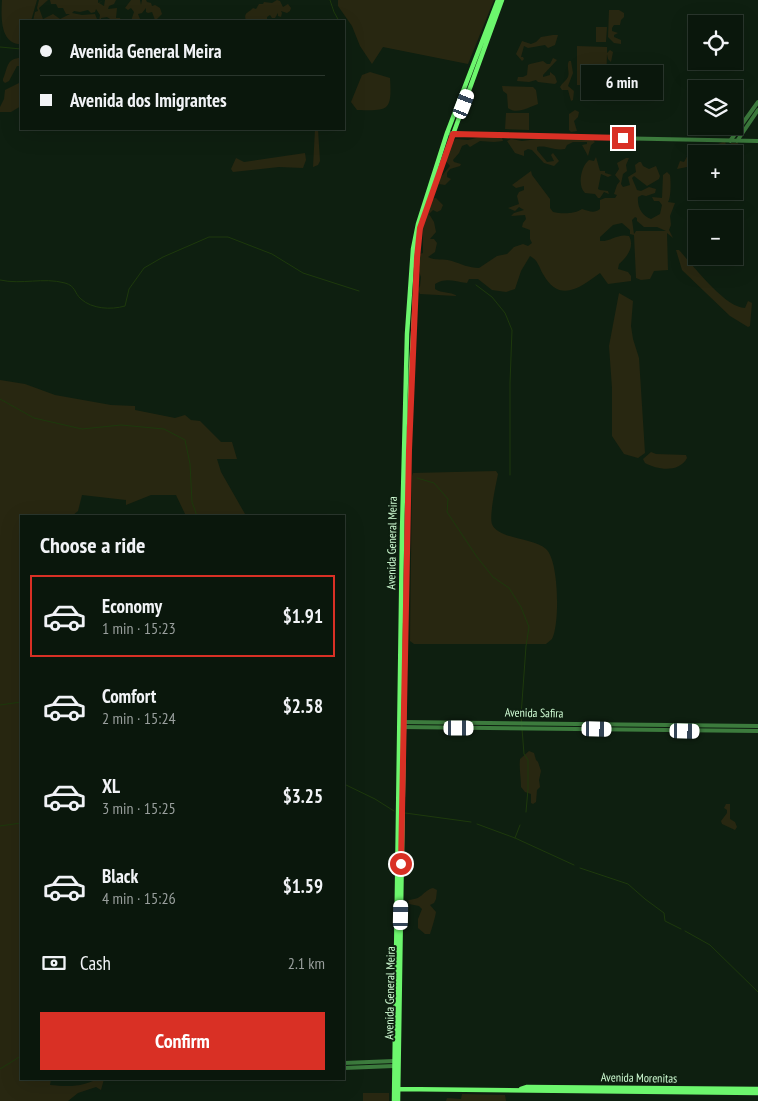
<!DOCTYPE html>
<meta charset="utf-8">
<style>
:root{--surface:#0a170c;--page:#18241a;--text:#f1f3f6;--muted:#999f9d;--line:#2a362d;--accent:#d93025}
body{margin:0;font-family:"PT Sans Narrow",sans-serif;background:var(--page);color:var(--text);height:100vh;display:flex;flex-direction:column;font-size:19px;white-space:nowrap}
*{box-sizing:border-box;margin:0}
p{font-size:16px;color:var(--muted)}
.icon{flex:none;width:28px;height:28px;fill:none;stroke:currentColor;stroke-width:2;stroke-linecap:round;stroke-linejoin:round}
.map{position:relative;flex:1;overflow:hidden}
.panel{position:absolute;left:20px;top:515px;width:325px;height:565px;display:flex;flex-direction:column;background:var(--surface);border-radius:0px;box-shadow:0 5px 20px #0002,0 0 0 1px var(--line)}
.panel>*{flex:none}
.top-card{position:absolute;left:20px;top:20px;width:325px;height:110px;border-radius:0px;box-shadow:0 5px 20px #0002,0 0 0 1px var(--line);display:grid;align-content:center;height:110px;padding:0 20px;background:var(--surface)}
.tools{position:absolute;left:688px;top:15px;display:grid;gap:10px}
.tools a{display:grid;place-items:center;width:55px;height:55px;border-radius:0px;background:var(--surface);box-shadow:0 5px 20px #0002,0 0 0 1px var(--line);font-size:25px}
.end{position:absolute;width:22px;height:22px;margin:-11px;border:6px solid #d93025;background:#fff;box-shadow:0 0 0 2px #fff}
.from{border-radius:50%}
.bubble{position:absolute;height:35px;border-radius:0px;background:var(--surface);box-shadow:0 5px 20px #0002,0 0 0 1px var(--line);font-size:16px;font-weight:700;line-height:35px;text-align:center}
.car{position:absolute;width:15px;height:30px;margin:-15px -8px;border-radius:6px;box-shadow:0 0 4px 1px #0007;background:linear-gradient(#fff 24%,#345 0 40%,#fff 0 76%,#345 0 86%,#fff 0)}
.top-card b{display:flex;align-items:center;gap:18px;height:48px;font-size:19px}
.top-card b+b{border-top:1px solid var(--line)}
.top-card i{width:12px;height:12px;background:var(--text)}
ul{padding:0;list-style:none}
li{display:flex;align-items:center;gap:15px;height:82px;margin:0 10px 8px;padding:0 10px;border:2px solid transparent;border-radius:0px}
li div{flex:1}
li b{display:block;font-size:19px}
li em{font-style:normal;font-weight:700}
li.active{border-color:var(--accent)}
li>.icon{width:45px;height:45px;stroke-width:1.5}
h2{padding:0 20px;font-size:22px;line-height:60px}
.pay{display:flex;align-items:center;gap:12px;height:55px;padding:0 20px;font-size:19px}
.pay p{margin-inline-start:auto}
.cta{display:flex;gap:10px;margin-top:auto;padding:10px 20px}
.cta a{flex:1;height:58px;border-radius:0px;background:var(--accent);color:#fff;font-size:20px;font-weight:700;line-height:58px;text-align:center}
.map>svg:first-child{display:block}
</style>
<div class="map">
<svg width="758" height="1101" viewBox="0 0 758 1101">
<rect width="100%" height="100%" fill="#0e1f10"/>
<path fill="#282711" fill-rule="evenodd" d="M2 0H37L31 21H21V44C0 44 1 17 2 0Z
M39 0H48L39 8 43 19 53 14 60 19 70 14H66L63 8H58L56 4H51L50 0H98V3L104 0 99 3 104 6 105 0H116L114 4 109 6 108 9 117 8 116 18H120L121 21 110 19 107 17 101 18V21H99L100 15 96 9 95 12 91 13 88 10 80 12 74 11 72 13 82 15 95 14 97 19 96 21H33L35 12 38 11 37 8Z
M131 0H140L141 5 142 0H146L147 2 151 3 152 6 155 5 160 8 162 14 156 20 157 21H153L155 20 152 12 148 13 146 12V8L142 13 138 14 140 19 136 21H131L134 12 131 8 128 10 125 8Z
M277 0 280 1 283 7 288 4 291 8 290 11 287 13 281 11 282 13 281 17 278 16V13L275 18H272L270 15 267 17V21H246C243 12 249 13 253 8L256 9 259 4H263L264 2 272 3Z
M338 0H494L468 64 383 47 372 64 360 46 352 26 338 6Z
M609 10H619L624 13V17L621 20 620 25H614L612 28V31L618 33 614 35V37L621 40V44L614 43 608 37Z
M596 27H607L606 42H596Z
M553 35H558L555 45 548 48 545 45 528 48 524 46 521 57H523L524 59 522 61 516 54 522 41 531 44 536 42 541 37Z
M577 46 607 47V53L610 50 613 52 611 62 608 59 607 54 606 85H577Z
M21 58V66H17L9 81 5 83 3 81V79C8 68 6 58 21 58Z
M553 58 557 60 543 75V77L550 75V72L555 76 557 82 555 84 538 82 536 80 529 82 517 81 518 77H523L527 75 528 65 530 64 543 61 547 64H550Z
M569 61H571L573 73 568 86 574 91 573 100 571 101 568 90H562L560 87C562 83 566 81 568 77 570 71 566 67 569 61Z
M370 72 390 78C392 111 389 111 357 110L351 102 362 75Z
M21 82V106L11 112H0V107L4 99 5 90Z
M502 86 533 87 536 90 538 104C529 107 517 115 508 108L507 94 503 91Z
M575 110 579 112 578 117 574 121 577 131 571 132 569 130V114Z
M506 113H529V130L505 129Z
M315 129H318L320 161 318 165 313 167Z
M480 137 502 138 503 141 494 142 480 141 470 147 467 144 462 146 459 153 453 160 454 162 461 164 460 166 450 169 447 173V177L451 179 445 185 439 184 440 178 450 166 444 159 450 143 456 139 468 140Z
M511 139 522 141 537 139 571 140 592 139 595 142 591 145 588 156 582 145 587 144V142H573L567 145 565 149C553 151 548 145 537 147V150L547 162 554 161 551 155 553 153 559 161 554 166 544 163 532 150 528 149 524 151V156L515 153 507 141Z
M725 141 728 153 733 148 729 146 731 143H738L739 147 733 154H719V150L717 147 718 144Z
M305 153 306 160 303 168 279 167 233 172 231 169 236 158 244 162Z
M696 154V164L694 169 690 170 687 167 677 169 680 161 684 162 688 155H691L692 158Z
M596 157 600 171H605V173L612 175 608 177 601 174 598 189 600 190 608 191 609 194 604 192 600 198H598L595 194 585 193C577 186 581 166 589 160L594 161Z
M626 158H629L626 165 627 171 623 174 621 184 623 187 630 185 628 177 636 172 635 165 639 162H641L643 166 649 169 656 166 660 176 659 179 647 186 634 176 632 178 637 190 641 191 649 187 656 189 655 193 646 196 642 195 638 197C637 207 642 216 651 219L660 214 662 205 659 201H654L652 197 662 198 663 175 667 172 670 175C671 182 671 198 668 202L675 203 670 216 671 225 669 230 673 238 667 233 668 270 654 271 650 279 641 280 636 278 634 235 630 234V230L622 223 613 225 600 237V241C610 242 618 233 629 236 635 247 627 257 619 264L618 269 628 272 631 276V281L608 284 600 273C582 286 560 305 543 274 539 267 538 260 530 256L521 271 515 289 506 292 492 290 478 279H469L467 283C455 282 446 277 435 284V289C442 294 450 291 457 296L420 294 418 290 420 286 421 277 418 269 420 254 423 253V225L431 199 436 198 443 205 441 210 437 212 433 210 429 214 434 222 436 232 430 239H434L437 243 435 252 428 257C435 261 444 258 452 261 461 264 469 268 479 268L497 256 507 254 514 247 523 244 528 246 532 243 530 239V230L522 227 523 223 526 219 525 215 511 216 514 213 524 210 519 207 515 211 508 208 519 204 517 196 519 192 524 190V186L516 188 512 185 531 171 532 175 550 199V208L553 212C562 214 575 214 582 209 589 211 594 214 600 209V200L605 198H615L617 195 614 194 617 185 620 181 615 175 619 169 617 163ZM635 217 637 218V221L644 227H657L666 231H636L634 234 632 220Z
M676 250H679C692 264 725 308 745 308L748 301 752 303 750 326 748 327 730 316 682 270Z
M619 293 633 301 631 326 633 339 639 358 645 453 638 458 624 454 612 436V388L609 346Z
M0 380 25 384 55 395 111 405 135 406V410L175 418 185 415 191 420 200 421 221 442H232L237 459H217L221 472 245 514H252L253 516H186L176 495H151L126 505V500L82 495 78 511 72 516H21V1079H51L50 1085C61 1086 74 1087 84 1084 91 1082 97 1079 104 1079L101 1090 96 1087 78 1093 68 1101H0Z
M651 452 656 454 686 455 687 458C679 473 658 470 645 463L643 459Z
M496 471 498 474C496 484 489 516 492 524 497 539 534 538 546 549 559 560 560 624 552 639 550 641 548 642 546 644H414L410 641 412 476 413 473Z
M529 751 534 753 536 760 538 762 541 771 539 780 540 787 537 790 536 802 533 804 531 803V794L525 792 521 787C521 777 519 769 520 759Z
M726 804H730V819L735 822 737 827 735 830 722 824 721 821 727 813V810L724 808Z
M433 888 437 890 436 899 434 903 430 905 436 912C435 918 432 928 430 934H425L418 928V919L422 909 419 906 409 904 408 900C424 899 422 891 433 888Z
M363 1093H389V1101H363Z
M462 1094 505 1095 506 1101H446L447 1098 461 1099Z"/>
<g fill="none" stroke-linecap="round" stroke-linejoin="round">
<path stroke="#1d390c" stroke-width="1" d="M330 0 334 12 339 21
M266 21H272
M344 28V31
M0 47 21 49
M0 280C22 285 43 277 65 283 76 286 74 293 81 299 92 309 111 310 125 306L129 289 144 268 163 257 209 237H228L272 254 303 273 359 291
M476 285 492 297 505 313 512 330 510 383V475
M0 399 34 418 82 429 121 425 164 429 185 440 190 464 192 502 197 516
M417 478 434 483 448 499 447 512 477 557 493 577 509 588 521 607 529 627 526 646 521 716 524 754 528 760V789L526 812
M0 705 21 702
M344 784 375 799 394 811
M405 813 471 822
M477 824 515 838 574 865
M0 826 21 823
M515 838 520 825
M580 868 628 884 645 899 664 913 665 921 681 929
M685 931 710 945 758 992
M0 1069 21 1056"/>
<path stroke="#3c7b3d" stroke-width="4" d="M447 133 503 136 758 141
M730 141 758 102
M737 141 758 110
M403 722 758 726
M401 727 758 731
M344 1063 394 1061
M344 1068 394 1066"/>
<path stroke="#6cf66d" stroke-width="4.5" d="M397 1089 758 1093
M521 1089 527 1087 758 1089
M394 1101 402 532 407 334 413 249 418 224 447 133 498 0
M398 1101 408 467 411 371 418 244 420 228 428 203 502 0"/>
</g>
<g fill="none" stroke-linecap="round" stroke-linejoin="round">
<path stroke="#d93025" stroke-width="6" d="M401 864 409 450 417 258 420 228 453 134 623 138"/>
</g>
<g text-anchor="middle" stroke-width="4" stroke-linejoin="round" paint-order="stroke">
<g font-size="12" fill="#cffcd3" stroke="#0e1f10">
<text transform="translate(392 543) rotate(-89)" y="4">Avenida General Meira</text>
<text transform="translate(534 713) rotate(1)" y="4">Avenida Safira</text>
<text transform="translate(390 993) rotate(-89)" y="4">Avenida General Meira</text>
<text transform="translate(639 1078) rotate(1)" y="4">Avenida Morenitas</text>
</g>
</g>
</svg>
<div class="tools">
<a><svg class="icon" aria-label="locate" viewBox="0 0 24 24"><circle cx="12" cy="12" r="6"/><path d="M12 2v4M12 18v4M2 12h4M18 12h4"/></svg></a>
<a><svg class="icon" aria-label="layers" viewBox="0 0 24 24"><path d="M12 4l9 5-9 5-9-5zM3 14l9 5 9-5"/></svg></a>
<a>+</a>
<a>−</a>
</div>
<i class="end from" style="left:401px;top:864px"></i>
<i class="end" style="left:623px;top:138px"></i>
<div class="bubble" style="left:581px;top:65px;width:82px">6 min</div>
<i class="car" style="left:464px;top:104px;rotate:21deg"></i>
<i class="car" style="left:459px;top:728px;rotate:90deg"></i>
<i class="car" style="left:597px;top:729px;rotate:91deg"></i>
<i class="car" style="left:685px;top:731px;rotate:91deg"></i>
<i class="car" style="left:401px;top:915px;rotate:1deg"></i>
<div class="top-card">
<b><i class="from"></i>Avenida General Meira</b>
<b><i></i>Avenida dos Imigrantes</b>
</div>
<section class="panel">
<h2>Choose a ride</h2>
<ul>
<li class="active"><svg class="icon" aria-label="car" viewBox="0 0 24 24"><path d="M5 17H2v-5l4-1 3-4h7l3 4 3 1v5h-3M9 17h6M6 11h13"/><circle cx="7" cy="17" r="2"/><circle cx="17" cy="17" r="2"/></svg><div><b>Economy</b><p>1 min · 15:23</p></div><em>$1.91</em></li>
<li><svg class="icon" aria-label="car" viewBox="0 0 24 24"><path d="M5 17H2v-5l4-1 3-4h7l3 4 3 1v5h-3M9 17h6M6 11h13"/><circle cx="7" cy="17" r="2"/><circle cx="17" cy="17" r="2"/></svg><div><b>Comfort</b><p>2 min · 15:24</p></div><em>$2.58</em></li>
<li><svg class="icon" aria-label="car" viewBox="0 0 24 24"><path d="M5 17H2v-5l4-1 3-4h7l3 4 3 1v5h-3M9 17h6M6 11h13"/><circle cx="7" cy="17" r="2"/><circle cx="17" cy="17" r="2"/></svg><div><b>XL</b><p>3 min · 15:25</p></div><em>$3.25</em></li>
<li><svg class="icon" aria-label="car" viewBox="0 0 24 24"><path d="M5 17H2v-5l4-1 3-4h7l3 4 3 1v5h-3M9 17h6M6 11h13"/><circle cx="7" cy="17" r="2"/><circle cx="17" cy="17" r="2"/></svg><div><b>Black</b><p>4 min · 15:26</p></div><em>$1.59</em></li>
</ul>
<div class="pay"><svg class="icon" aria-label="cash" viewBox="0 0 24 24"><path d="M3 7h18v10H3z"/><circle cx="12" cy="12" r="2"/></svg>Cash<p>2.1 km</p></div>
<div class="cta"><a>Confirm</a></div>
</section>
</div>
